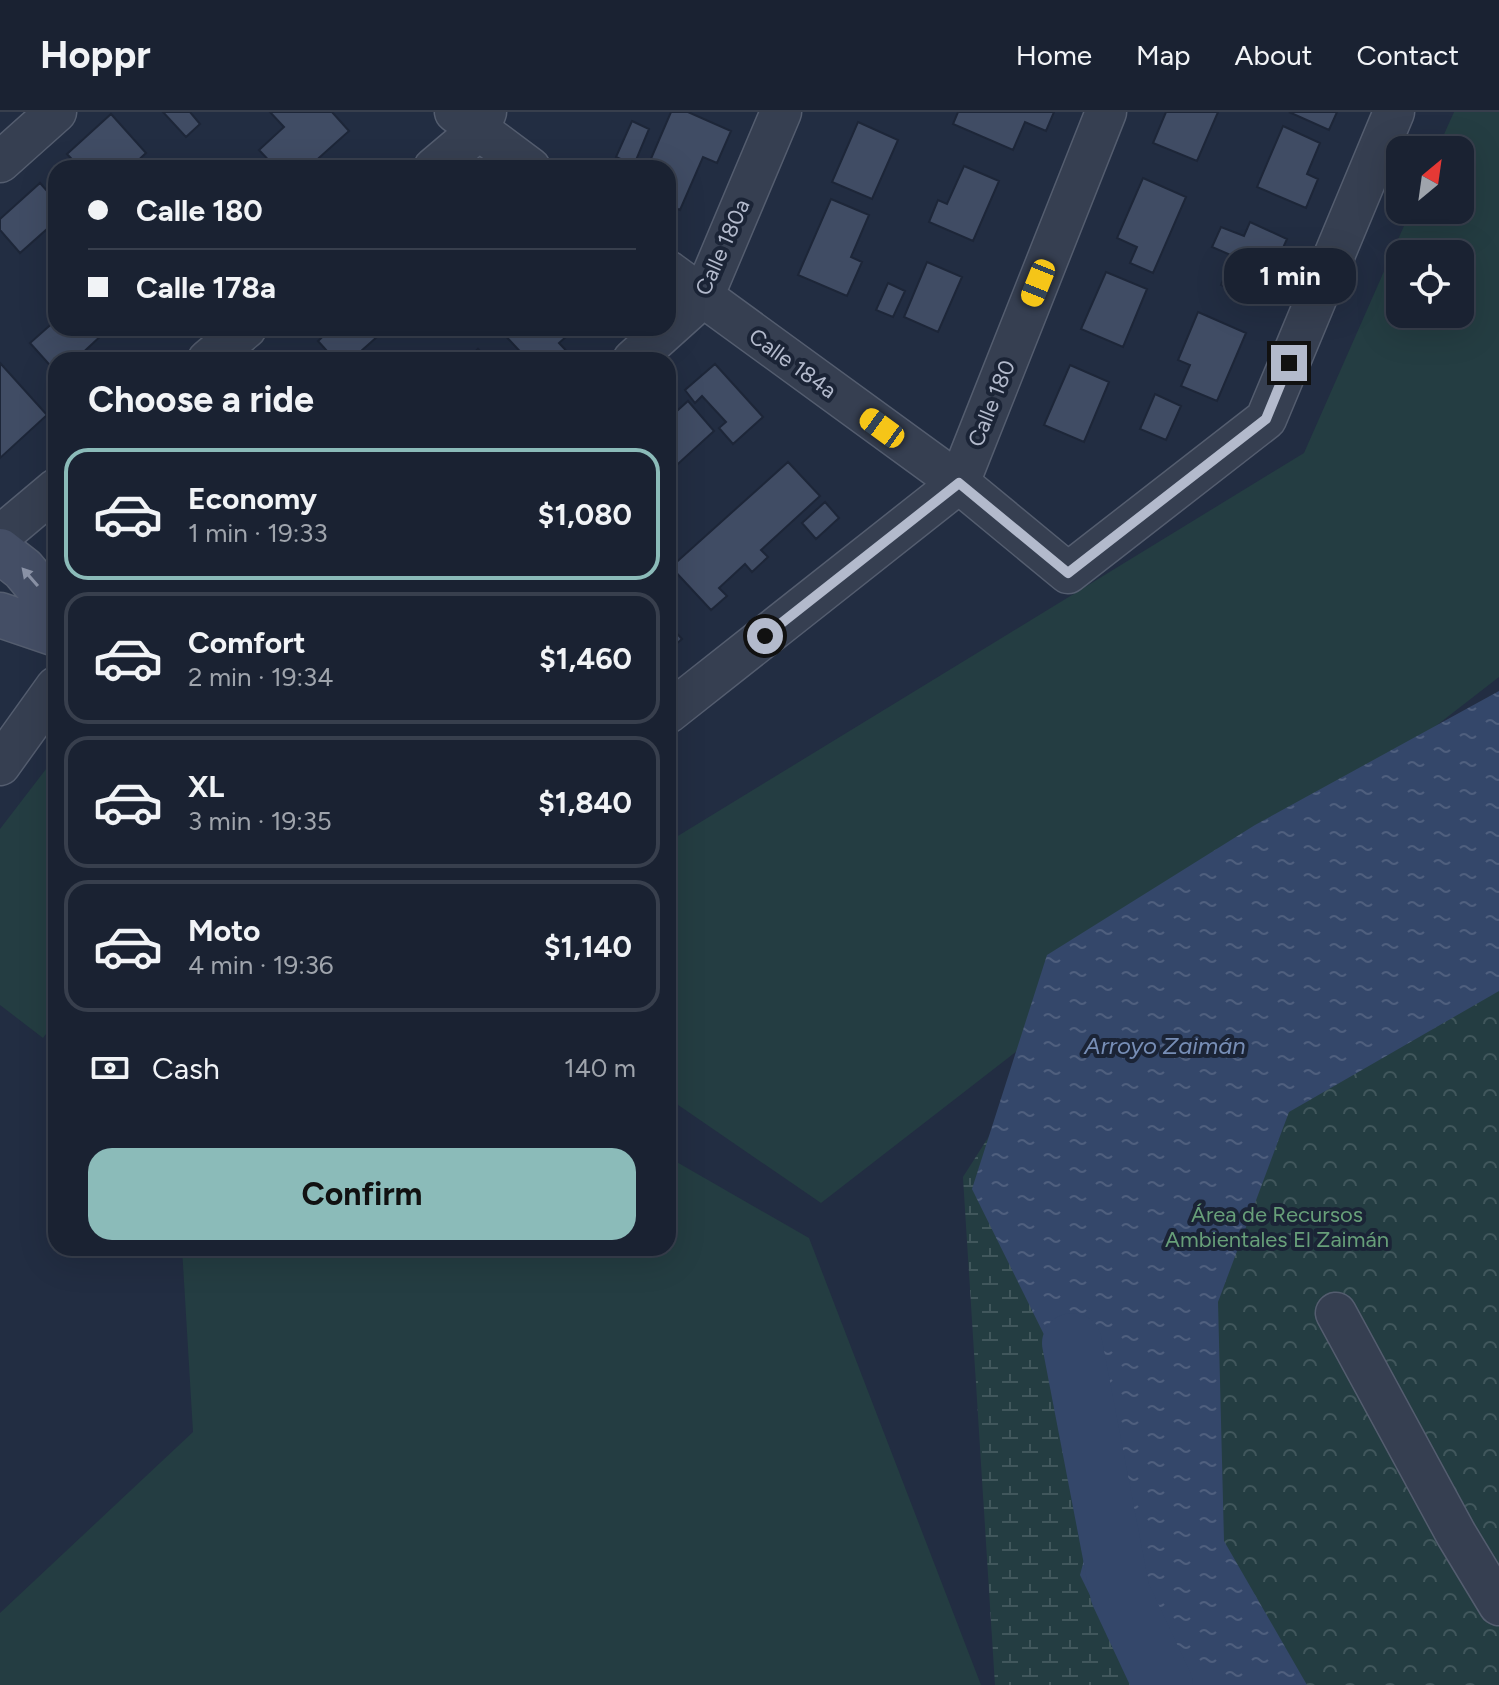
<!DOCTYPE html>
<meta charset="utf-8">
<style>
:root{--surface:#1a2232;--page:#232a3a;--text:#f1f3f6;--muted:#9fa4ac;--line:#383f4d;--accent:#8bbbb9}
body{margin:0;font-family:Figtree,sans-serif;background:var(--page);color:var(--text);height:100vh;display:flex;flex-direction:column;font-size:30px;white-space:nowrap}
*{box-sizing:border-box;margin:0}
p{font-size:26px;color:var(--muted)}
.icon{flex:none;width:44px;height:44px;fill:none;stroke:currentColor;stroke-width:2;stroke-linecap:round;stroke-linejoin:round}
.map{position:relative;flex:1;overflow:hidden}
.side{position:absolute;left:48px;top:240px;width:628px;height:904px;display:flex;flex-direction:column;background:var(--surface);border-radius:24px;box-shadow:0 8px 32px #0002,0 0 0 2px var(--line)}
.side>*{flex:none}
.hud{position:absolute;left:48px;top:48px;width:628px;height:176px;border-radius:24px;box-shadow:0 8px 32px #0002,0 0 0 2px var(--line);display:grid;align-content:center;height:176px;padding:0 40px;background:var(--surface)}
.needle{width:52px;rotate:29deg}
.tools{position:absolute;left:1386px;top:24px;display:grid;gap:16px}
.tools a{display:grid;place-items:center;width:88px;height:88px;border-radius:16px;background:var(--surface);box-shadow:0 8px 32px #0002,0 0 0 2px var(--line);font-size:40px}
.end{position:absolute;width:36px;height:36px;margin:-18px;border:10px solid #b3bacc;background:#111;box-shadow:0 0 0 4px #111}
.from{border-radius:50%}
.bubble{position:absolute;height:56px;border-radius:24px;background:var(--surface);box-shadow:0 8px 32px #0002,0 0 0 2px var(--line);font-size:26px;font-weight:700;line-height:56px;text-align:center}
.car{position:absolute;width:24px;height:48px;margin:-24px -12px;border-radius:10px;box-shadow:0 0 6px 2px #0007;background:linear-gradient(#f5c518 24%,#345 0 40%,#f5c518 0 76%,#345 0 86%,#f5c518 0)}
.hud b{display:flex;align-items:center;gap:28px;height:76px;font-size:30px}
.hud b+b{border-top:2px solid var(--line)}
.hud i{width:20px;height:20px;background:var(--text)}
ul{padding:0;list-style:none}
li{display:flex;align-items:center;gap:24px;height:132px;margin:0 16px 12px;padding:0 24px;border:4px solid var(--line);border-radius:24px}
li div{flex:1}
li b{display:block;font-size:30px}
li em{font-style:normal;font-weight:700}
li.on{border-color:var(--accent)}
li>.icon{width:72px;height:72px;stroke-width:1.5}
h2{padding:0 40px;font-size:36px;line-height:96px}
.pay{display:flex;align-items:center;gap:20px;height:88px;padding:0 40px;font-size:30px}
.pay p{margin-inline-start:auto}
.action{display:flex;gap:16px;margin-top:auto;padding:16px 40px}
.action a{flex:1;height:92px;border-radius:24px;background:var(--accent);color:#111;font-size:32px;font-weight:700;line-height:92px;text-align:center}
header{display:flex;align-items:center;gap:48px;box-sizing:border-box;height:112px;padding:0 40px;background:var(--surface);border-bottom:2px solid var(--line)}
header strong{font-size:38px}
nav{display:flex;gap:44px;margin-inline-start:auto;font-size:28px}
.map>svg:first-child{display:block}
</style>
<header>
<strong>Hoppr</strong>
<nav><a>Home</a><a>Map</a><a>About</a><a>Contact</a></nav>
</header>
<div class="map">
<svg width="1499" height="1573" viewBox="0 0 1499 1573">
<defs>
<pattern id="wetland-marsh" width="20" height="14" patternUnits="userSpaceOnUse" patternTransform="scale(2)"><rect width="20" height="14" fill="#243d42"/><path d="M1 5h8M5 5V1M11 12h8M15 12V8" fill="none" stroke="#41575c"/></pattern>
<pattern id="park-crowns" width="20" height="18" patternUnits="userSpaceOnUse" patternTransform="scale(2)"><rect width="20" height="18" fill="#243d42"/><path d="M2 6a3 3 0 1 1 6 0M12 15a3 3 0 1 1 6 0" fill="none" stroke="#41575c"/></pattern>
<pattern id="water-ripples" width="26" height="14" patternUnits="userSpaceOnUse" patternTransform="scale(2)"><rect width="26" height="14" fill="#34476a"/><path d="M2 4q2-2 4 0t4 0M15 11q2-2 4 0t4 0" fill="none" stroke="#4f5f7e"/></pattern>
</defs>
<rect width="100%" height="100%" fill="#222d42"/>
<path fill="#243d42" fill-rule="evenodd" d="M1454 0H1499V565L821 1091 668 986V730L1304 341 1411 98H1460V38H1437ZM1400 142H1460V202H1400Z
M56 644V909L43 926 0 893V717Z
M668 1045 809 1126 981 1573H0V1501L193 1320 182 1136H668Z"/>
<path fill="url(#wetland-marsh)" d="M1122 816 1203 1573H995L963 1065Z"/>
<path fill="url(#park-crowns)" d="M1499 726V1573H1163L1120 1481 1044 1087Z"/>
<path fill="url(#water-ripples)" d="M1499 579V879L1289 1000 1218 1190 1224 1429 1307 1573H1134L1080 1463 1109 1354 972 1077 1047 843 1255 713Z"/>
<g fill="none" stroke-linecap="round" stroke-linejoin="round">
<path stroke="#34476a" stroke-width="60" d="M1072 1231 1120 1481 1163 1573"/>
</g>
<path fill="#404c64" stroke="#1d2638" stroke-width="2" d="M163 0H190L200 12 186 25Z
M270 0H332L349 19 311 53 314 56H276L259 38 284 15Z
M671 0H688L731 19 717 51 703 45 680 98 668 93V56H647Z
M958 0H1054L1046 19 1025 10 1013 38 953 12Z
M1166 0H1218L1197 49 1153 31Z
M1289 0H1337L1329 18Z
M111 2 146 41 130 56H80L67 42Z
M632 9 649 17 634 53 616 45Z
M858 10 898 28 872 87 832 70Z
M1283 14 1320 31 1307 62 1318 67 1306 96 1257 75Z
M964 54 999 69 973 129 929 110 938 88 947 92Z
M1143 66 1186 85 1153 161 1130 151 1137 135 1117 126Z
M40 71 56 89V109L20 141 0 118V107Z
M831 87 869 103 851 145 862 150 847 184 798 163Z
M1250 110 1287 127 1259 189 1221 173 1233 144 1212 135 1221 115 1244 124Z
M927 150 962 165 938 220 904 205Z
M1106 160 1147 177 1123 235 1081 217Z
M888 171 905 179 893 205 876 198Z
M1198 200 1246 221 1217 289 1181 274 1190 253 1178 248Z
M56 208V216H101L105 220 75 248H56V260L30 231Z
M332 216H387L351 248H335L318 229Z
M505 216H576L559 231 575 248H547L541 241 534 248H528L501 219Z
M478 237 488 248H466Z
M0 251 47 303 0 346Z
M715 252 763 305 733 332 719 316 726 310 702 284 695 291 685 278Z
M1070 253 1109 270 1084 330 1044 313Z
M1155 282 1181 294 1166 328 1140 317Z
M688 289 714 319 668 361V307Z
M788 350 820 384 761 438 768 445 752 460 745 452 719 476 727 484 711 498 671 455Z
M825 390 839 406 816 427 802 411Z
M668 426 676 435 668 443Z
M668 512 682 527 668 539Z"/>
<g fill="none" stroke-linecap="round" stroke-linejoin="round">
<defs>
<path id="minor" d="M455 0 530 56
M0 50 56 0
M434 56 479 18 486 0
M668 159 959 371 1068 461 1266 307 1394 0
M208 248 246 216
M633 248 703 185 781 0
M0 424 56 377
M668 601 959 371 1106 0
M0 653 56 575
M1336 1201 1456 1422 1499 1493"/>
<path id="secondary" d="M0 439 23 457 56 496
M0 503 56 522"/>
</defs>
<use href="#minor" stroke="#545d6f" stroke-width="43"/>
<use href="#secondary" stroke="#545d6f" stroke-width="47"/>
<use href="#minor" stroke="#363f51" stroke-width="40"/>
<use href="#secondary" stroke="#444e65" stroke-width="44"/>
</g>
<defs><path id="oneway-solid" d="M-6-.8H1V-3.2L6.5 0L1 3.2V.8H-6Z" transform="scale(2)"/></defs>
<use fill="#8c94a8" href="#oneway-solid" transform="translate(30 465) rotate(-131)"/>
<g fill="none" stroke-linecap="round" stroke-linejoin="round">
<path stroke="#b3bacc" stroke-width="10" d="M765 524 959 371 1068 461 1266 307 1289 251"/>
</g>
<g text-anchor="middle" stroke-width="8" stroke-linejoin="round" paint-order="stroke">
<g font-size="22" fill="#b3bacc" stroke="#1b2436">
<text transform="translate(722 135) rotate(-66)" y="8">Calle 180a</text>
<text transform="translate(793 251) rotate(36)" y="8">Calle 184a</text>
<text transform="translate(991 291) rotate(-68)" y="8">Calle 180</text>
</g>
<g font-size="22" fill="#679f79" stroke="#1b2436">
<text x="1277" y="1110">Área de Recursos<tspan x="1277" dy="25">Ambientales El Zaimán</tspan></text>
</g>
<g font-size="24" font-style="italic" fill="#778eb6" stroke="#1b2436">
<text x="1165" y="942">Arroyo Zaimán</text>
</g>
</g>
</svg>
<div class="tools">
<a><svg class="needle" viewBox="-14 -14 28 28"><path d="M0-13l5 13h-10z" fill="#e53935"/><path d="M0 13l5-13h-10z" fill="#9fa4ac"/></svg></a>
<a><svg class="icon" aria-label="locate" viewBox="0 0 24 24"><circle cx="12" cy="12" r="6"/><path d="M12 2v4M12 18v4M2 12h4M18 12h4"/></svg></a>
</div>
<i class="end from" style="left:765px;top:524px"></i>
<i class="end" style="left:1289px;top:251px"></i>
<div class="bubble" style="left:1224px;top:136px;width:132px">1 min</div>
<i class="car" style="left:1038px;top:171px;rotate:202deg"></i>
<i class="car" style="left:882px;top:316px;rotate:306deg"></i>
<div class="hud">
<b><i class="from"></i>Calle 180</b>
<b><i></i>Calle 178a</b>
</div>
<section class="side">
<h2>Choose a ride</h2>
<ul>
<li class="on"><svg class="icon" aria-label="car" viewBox="0 0 24 24"><path d="M5 17H2v-5l4-1 3-4h7l3 4 3 1v5h-3M9 17h6M6 11h13"/><circle cx="7" cy="17" r="2"/><circle cx="17" cy="17" r="2"/></svg><div><b>Economy</b><p>1 min · 19:33</p></div><em>$1,080</em></li>
<li><svg class="icon" aria-label="car" viewBox="0 0 24 24"><path d="M5 17H2v-5l4-1 3-4h7l3 4 3 1v5h-3M9 17h6M6 11h13"/><circle cx="7" cy="17" r="2"/><circle cx="17" cy="17" r="2"/></svg><div><b>Comfort</b><p>2 min · 19:34</p></div><em>$1,460</em></li>
<li><svg class="icon" aria-label="car" viewBox="0 0 24 24"><path d="M5 17H2v-5l4-1 3-4h7l3 4 3 1v5h-3M9 17h6M6 11h13"/><circle cx="7" cy="17" r="2"/><circle cx="17" cy="17" r="2"/></svg><div><b>XL</b><p>3 min · 19:35</p></div><em>$1,840</em></li>
<li><svg class="icon" aria-label="car" viewBox="0 0 24 24"><path d="M5 17H2v-5l4-1 3-4h7l3 4 3 1v5h-3M9 17h6M6 11h13"/><circle cx="7" cy="17" r="2"/><circle cx="17" cy="17" r="2"/></svg><div><b>Moto</b><p>4 min · 19:36</p></div><em>$1,140</em></li>
</ul>
<div class="pay"><svg class="icon" aria-label="cash" viewBox="0 0 24 24"><path d="M3 7h18v10H3z"/><circle cx="12" cy="12" r="2"/></svg>Cash<p>140 m</p></div>
<div class="action"><a>Confirm</a></div>
</section>
</div>
